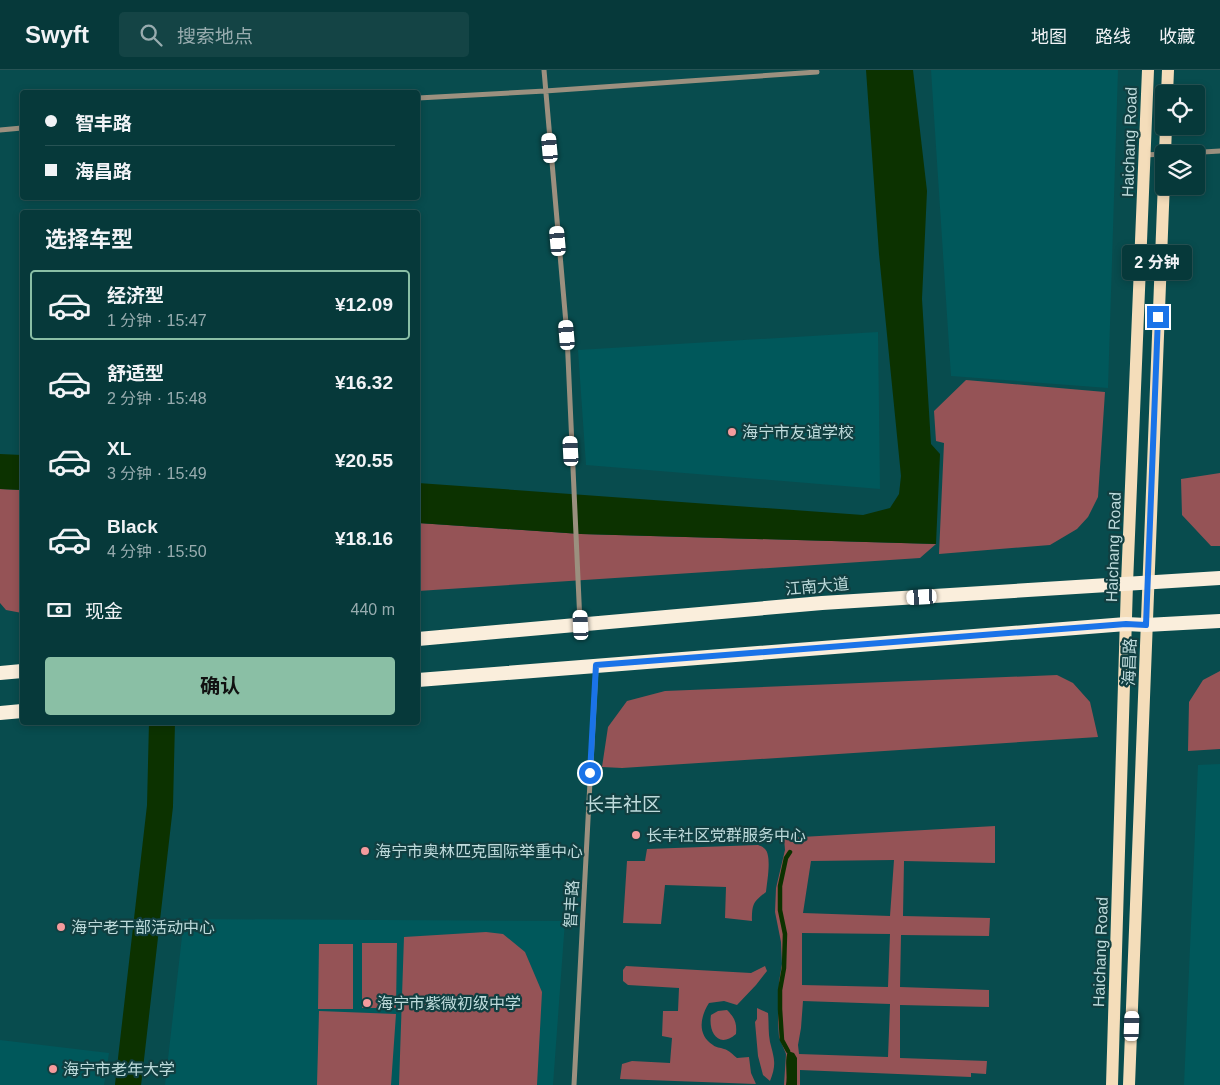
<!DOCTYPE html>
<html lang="zh">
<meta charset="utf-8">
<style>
:root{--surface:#06393a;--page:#144445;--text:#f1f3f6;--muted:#98acaf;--line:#275354;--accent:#8abfa5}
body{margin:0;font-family:Arial,"Noto Sans SC",sans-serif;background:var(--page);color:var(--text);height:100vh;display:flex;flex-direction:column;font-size:19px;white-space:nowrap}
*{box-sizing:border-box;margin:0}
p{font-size:16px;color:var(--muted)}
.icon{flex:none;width:28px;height:28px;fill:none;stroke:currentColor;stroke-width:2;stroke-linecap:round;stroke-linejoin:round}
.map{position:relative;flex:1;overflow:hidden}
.drawer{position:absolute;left:20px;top:140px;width:400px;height:515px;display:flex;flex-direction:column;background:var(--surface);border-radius:5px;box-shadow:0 2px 8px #0003,0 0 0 1px var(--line)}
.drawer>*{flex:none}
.guide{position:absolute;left:20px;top:20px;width:400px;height:110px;border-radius:5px;box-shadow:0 2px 8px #0003,0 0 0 1px var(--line);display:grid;align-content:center;height:110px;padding:0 25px;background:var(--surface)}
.controls{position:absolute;left:1155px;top:15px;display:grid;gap:10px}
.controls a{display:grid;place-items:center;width:50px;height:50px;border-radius:5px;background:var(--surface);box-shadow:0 2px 8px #0003,0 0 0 1px var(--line);font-size:25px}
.end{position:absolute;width:22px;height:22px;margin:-11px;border:6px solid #1a73e8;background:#fff;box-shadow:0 0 0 2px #fff}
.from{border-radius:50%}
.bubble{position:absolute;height:35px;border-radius:5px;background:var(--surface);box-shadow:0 2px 8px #0003,0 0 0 1px var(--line);font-size:16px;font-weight:700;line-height:35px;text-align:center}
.car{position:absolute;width:15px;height:30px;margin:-15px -8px;border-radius:6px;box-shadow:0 0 4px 1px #0007;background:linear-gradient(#fff 24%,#345 0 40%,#fff 0 76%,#345 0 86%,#fff 0)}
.guide b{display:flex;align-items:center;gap:18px;height:48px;font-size:19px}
.guide b+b{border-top:1px solid var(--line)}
.guide i{width:12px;height:12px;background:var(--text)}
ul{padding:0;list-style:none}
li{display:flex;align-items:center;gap:15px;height:70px;margin:0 10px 8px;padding:0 15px;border:2px solid transparent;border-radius:5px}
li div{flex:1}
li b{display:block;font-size:19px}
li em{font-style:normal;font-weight:700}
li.selected{border-color:var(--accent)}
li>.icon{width:45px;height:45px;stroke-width:1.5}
h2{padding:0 25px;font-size:22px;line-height:60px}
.pay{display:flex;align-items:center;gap:12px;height:55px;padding:0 25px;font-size:19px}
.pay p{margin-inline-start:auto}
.action{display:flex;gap:10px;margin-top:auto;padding:10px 25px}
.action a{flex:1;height:58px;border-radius:5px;background:var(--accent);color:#111;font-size:20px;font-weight:700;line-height:58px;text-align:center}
header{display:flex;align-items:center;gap:30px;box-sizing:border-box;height:70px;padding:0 25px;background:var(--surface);border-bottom:1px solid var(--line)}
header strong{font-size:24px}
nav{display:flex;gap:28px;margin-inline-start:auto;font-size:18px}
.search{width:350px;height:45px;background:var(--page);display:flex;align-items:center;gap:12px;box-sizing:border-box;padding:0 18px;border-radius:5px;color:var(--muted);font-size:19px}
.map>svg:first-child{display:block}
</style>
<header>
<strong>Swyft</strong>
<div class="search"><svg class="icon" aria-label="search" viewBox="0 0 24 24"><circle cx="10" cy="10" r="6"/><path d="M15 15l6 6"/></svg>搜索地点</div>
<nav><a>地图</a><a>路线</a><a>收藏</a></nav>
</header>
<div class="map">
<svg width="1220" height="1015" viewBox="0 0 1220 1015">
<rect width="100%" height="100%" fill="#084c4e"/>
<path fill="#00585b" d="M931 0H1118L1108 318 951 306Z
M878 262 880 419 586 395 578 280Z
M1220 694V1015H1184L1198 695Z
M184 849 565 851 553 1015H165Z
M0 970 109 983 104 1015H0Z"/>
<path fill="#955356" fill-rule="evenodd" d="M966 310 1105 322 1098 427 1088 447 1077 459 1050 475 939 484 944 373 936 371 934 341Z
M1220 403V476H1211L1182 445 1181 409Z
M0 419 22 420V543L6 540 0 533Z
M418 453 581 464 936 474 920 488 418 521Z
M1220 601V679L1188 681 1189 632 1203 610Z
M1057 605 1073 613 1090 632 1098 667 622 698 602 697 608 657 627 631 665 621Z
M995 756V793L904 791 903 846 990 848 989 866 901 865 900 917 989 920V937L900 935V988L987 991 986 1004 971 1003V1007L800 1000V1015H784L786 984 779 967 778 952 779 912 782 894 781 872 775 842 776 818 785 780 784 768ZM894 790 890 846 803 843 811 791ZM802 863 890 864 888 917 802 915ZM803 931 890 934 888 987 799 984 798 975 801 958Z
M758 775C761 776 763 777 765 779 772 786 767 812 766 822 753 832 752 834 752 851L725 848 726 817 665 815 661 854 623 853 627 791H645L647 779Z
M486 862 503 864 525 882 542 922 537 1015H399L404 867Z
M362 873H397L396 938H362Z
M319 874H353V939H318Z
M626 896 751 903 765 896 767 901 756 915 737 935 724 931 709 933C700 947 697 965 713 975 716 978 720 977 724 979 729 980 733 985 737 988L749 987 751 1003 756 1014 620 1009 622 994 632 991 670 993 672 968 662 966 663 941H678L679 918 628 915 623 911V900Z
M757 938 768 943C769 952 768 962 770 972 774 988 777 994 770 1011L763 1005 758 986 755 952 757 949Z
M727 940C735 948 737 953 736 964 719 979 708 963 711 945L718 941Z
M319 941 396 944 391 1015H317Z"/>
<path fill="#0c3200" d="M866 0H913L927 121 922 229 931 374 940 384 936 474 581 464 418 453V413L863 445 890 438 899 424 901 406 879 184Z
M0 384 22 385V420L0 419Z
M788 981 794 983 797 988V1015H786C788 1003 784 992 788 981Z"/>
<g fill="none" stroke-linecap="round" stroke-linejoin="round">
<path stroke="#0c3200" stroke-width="4.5" d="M788 981 782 970 780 939V920L784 898 785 864 780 840V816L786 788 790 782"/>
<path stroke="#0c3200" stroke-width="26" d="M128 1015 160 736 162 652"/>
<path stroke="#9b907f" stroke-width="5" d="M544 0 567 265 580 553
M418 28 545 21 817 2
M0 60 22 58
M1169 84 1220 81
M1145 85 1164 84
M574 1015 596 598"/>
<path stroke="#f4ddba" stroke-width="12" d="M1167 24 1168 0
M1165 84 1166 56
M1112 1015 1127 514 1148 0
M1129 1015 1164 111"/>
<path stroke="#faeedc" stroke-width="14" d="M418 569 822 533 1220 508
M0 603 22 601
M418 610 1126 554 1146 555 1220 551
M0 643 22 641"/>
</g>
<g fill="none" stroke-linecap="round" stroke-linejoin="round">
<path stroke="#1a73e8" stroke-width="6" d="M590 703 596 595 1126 554 1146 555 1158 247"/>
</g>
<g fill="#f59b9d" stroke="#113f41" stroke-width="2">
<circle cx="732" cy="362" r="5"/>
<circle cx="636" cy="765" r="5"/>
<circle cx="365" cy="781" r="5"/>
<circle cx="61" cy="857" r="5"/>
<circle cx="367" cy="933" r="5"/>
<circle cx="53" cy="999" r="5"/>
</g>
<g text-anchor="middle" stroke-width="4.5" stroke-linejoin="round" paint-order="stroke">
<g font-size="16" fill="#bddadb" stroke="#113f41">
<text transform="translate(1129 72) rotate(-88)" y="6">Haichang Road</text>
<text transform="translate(1113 477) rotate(-88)" y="6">Haichang Road</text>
<text transform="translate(817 516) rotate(-5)" y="6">江南大道</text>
<text transform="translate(1129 592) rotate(-88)" y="6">海昌路</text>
<text transform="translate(571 834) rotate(-87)" y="6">智丰路</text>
<text transform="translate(1100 882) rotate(-88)" y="6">Haichang Road</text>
</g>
<g font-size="16" fill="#bddadb" stroke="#113f41" text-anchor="start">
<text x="742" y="368">海宁市友谊学校</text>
<text x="646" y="771">长丰社区党群服务中心</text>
<text x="375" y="787">海宁市奥林匹克国际举重中心</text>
<text x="71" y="863">海宁老干部活动中心</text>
<text x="377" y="939">海宁市紫微初级中学</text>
<text x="63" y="1005">海宁市老年大学</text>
</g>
<g font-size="19" fill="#bddadb" stroke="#113f41">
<text x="623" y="741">长丰社区</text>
</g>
</g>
</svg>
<div class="controls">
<a><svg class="icon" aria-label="locate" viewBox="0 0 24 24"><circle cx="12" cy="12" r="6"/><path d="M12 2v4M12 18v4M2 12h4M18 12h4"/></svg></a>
<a><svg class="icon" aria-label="layers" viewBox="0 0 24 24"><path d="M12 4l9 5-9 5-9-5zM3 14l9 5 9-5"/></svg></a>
</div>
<i class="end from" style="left:590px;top:703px"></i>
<i class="end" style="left:1158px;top:247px"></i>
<div class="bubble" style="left:1122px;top:175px;width:70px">2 分钟</div>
<i class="car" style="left:550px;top:78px;rotate:355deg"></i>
<i class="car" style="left:558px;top:171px;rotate:355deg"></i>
<i class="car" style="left:567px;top:265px;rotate:355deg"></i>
<i class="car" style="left:571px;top:381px;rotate:357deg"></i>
<i class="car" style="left:922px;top:527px;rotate:267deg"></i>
<i class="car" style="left:581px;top:555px;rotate:357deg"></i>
<i class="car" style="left:1132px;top:956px;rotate:2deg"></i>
<div class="guide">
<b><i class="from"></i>智丰路</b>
<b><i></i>海昌路</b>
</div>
<section class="drawer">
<h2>选择车型</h2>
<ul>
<li class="selected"><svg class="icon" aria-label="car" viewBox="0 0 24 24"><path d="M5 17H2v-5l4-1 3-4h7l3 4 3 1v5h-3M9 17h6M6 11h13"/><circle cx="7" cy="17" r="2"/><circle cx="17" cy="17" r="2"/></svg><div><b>经济型</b><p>1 分钟 · 15:47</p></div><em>¥12.09</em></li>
<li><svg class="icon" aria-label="car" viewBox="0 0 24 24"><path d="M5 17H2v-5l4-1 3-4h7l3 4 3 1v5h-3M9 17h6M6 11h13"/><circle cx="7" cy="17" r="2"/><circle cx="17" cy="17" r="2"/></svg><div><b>舒适型</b><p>2 分钟 · 15:48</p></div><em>¥16.32</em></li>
<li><svg class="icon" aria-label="car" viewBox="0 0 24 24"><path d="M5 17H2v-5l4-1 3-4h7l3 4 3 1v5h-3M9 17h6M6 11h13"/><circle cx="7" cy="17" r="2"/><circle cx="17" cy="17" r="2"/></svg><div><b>XL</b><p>3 分钟 · 15:49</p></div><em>¥20.55</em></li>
<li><svg class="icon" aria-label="car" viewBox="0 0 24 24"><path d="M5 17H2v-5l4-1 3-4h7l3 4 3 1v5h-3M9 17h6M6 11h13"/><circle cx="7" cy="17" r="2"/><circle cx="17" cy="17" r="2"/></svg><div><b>Black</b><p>4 分钟 · 15:50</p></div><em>¥18.16</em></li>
</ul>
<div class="pay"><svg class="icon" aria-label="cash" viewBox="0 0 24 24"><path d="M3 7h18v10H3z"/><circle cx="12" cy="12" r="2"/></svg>现金<p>440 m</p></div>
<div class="action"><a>确认</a></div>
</section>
</div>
